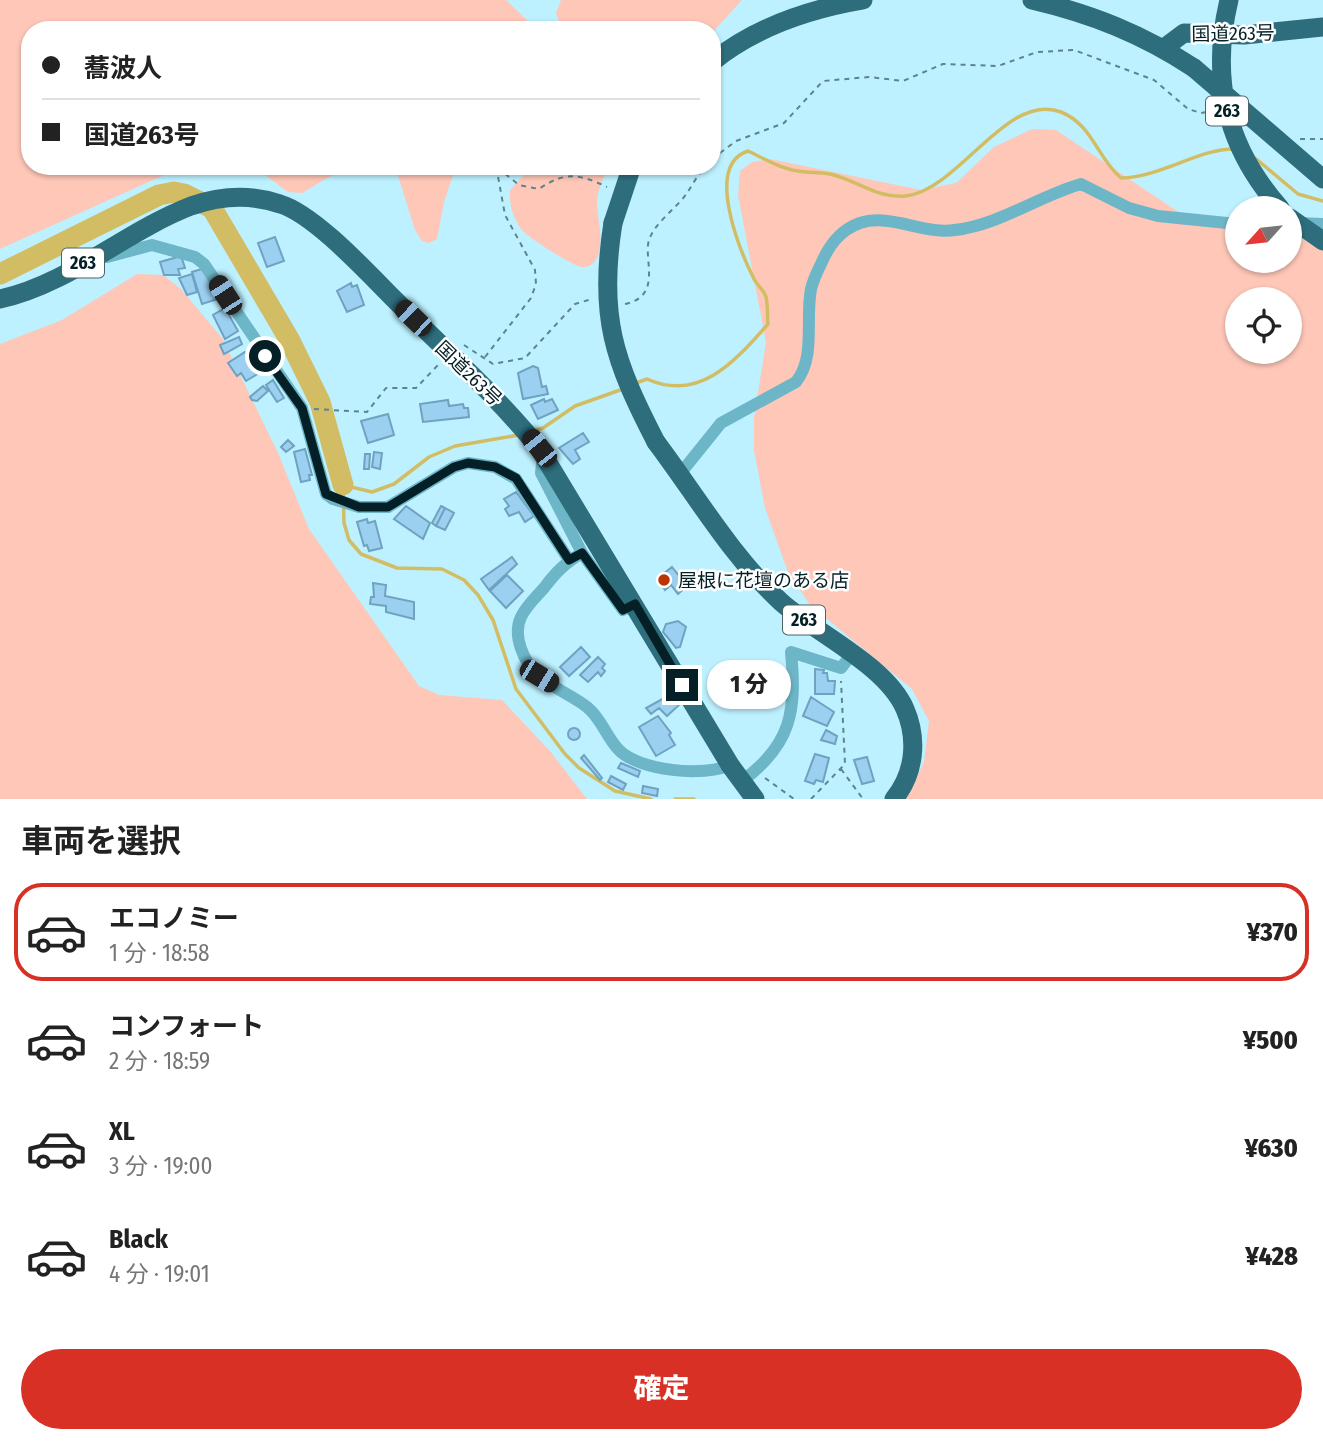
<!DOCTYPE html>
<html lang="ja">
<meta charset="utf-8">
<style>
:root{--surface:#fff;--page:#f2f2f2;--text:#222;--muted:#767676;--line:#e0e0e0;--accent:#d93025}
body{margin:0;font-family:"Fira Sans Condensed","Noto Sans JP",sans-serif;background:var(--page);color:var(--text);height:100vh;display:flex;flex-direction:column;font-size:26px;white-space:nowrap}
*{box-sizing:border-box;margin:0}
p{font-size:23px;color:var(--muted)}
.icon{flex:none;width:38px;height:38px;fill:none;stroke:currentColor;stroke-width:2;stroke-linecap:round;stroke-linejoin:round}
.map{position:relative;height:799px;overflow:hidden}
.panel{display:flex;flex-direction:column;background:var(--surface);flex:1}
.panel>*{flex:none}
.hud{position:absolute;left:21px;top:21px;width:700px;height:154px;border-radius:28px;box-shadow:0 2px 5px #0004;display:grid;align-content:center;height:154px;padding:0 21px;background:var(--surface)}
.needle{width:46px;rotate:243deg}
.buttons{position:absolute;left:1225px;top:196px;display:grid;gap:14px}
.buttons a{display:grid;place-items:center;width:77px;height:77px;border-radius:50%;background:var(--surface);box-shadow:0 2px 5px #0004;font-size:35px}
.end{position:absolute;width:32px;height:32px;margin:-16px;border:9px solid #042026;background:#fff;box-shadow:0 0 0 4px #fff}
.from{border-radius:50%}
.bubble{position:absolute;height:49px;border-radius:24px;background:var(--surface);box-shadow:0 2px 5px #0004;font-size:23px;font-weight:800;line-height:49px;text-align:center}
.car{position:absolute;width:21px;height:42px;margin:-21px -10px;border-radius:9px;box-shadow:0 0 5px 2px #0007;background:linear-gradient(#222 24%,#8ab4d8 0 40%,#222 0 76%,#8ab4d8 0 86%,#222 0)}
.hud b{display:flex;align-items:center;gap:24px;height:66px;font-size:26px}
.hud b+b{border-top:2px solid var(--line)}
.hud i{width:18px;height:18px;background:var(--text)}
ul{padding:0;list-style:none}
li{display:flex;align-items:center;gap:21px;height:98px;margin:0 14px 10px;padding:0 7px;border:4px solid transparent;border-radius:28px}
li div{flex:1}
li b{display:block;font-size:26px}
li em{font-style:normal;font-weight:800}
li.active{border-color:var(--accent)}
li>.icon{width:63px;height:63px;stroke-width:1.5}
h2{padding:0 21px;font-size:32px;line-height:84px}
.primary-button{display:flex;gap:14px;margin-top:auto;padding:14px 21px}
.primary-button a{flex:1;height:80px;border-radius:42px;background:var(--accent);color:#fff;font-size:28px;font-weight:800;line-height:80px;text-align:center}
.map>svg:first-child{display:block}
</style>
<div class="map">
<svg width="1323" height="799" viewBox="0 0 1323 799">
<rect width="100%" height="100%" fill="#bdf1ff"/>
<path fill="#fec7b8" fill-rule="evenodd" d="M0 0H506L529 22V30H30V166H184L0 249Z
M561 0H742L712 33V30H562L556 13Z
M1032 129 1056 130 1192 221 1237 229V261H1290V238H1323V799H906L924 762 929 721 912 689 810 605 788 572 765 508 754 451V418L766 342 738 195 740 171 752 162 770 159 921 190 956 183 994 147ZM1237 299H1290V352H1237Z
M247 166H355L327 178 302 193 288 192 257 169Z
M395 166H456L444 202 437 239 429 243 422 241 415 230Z
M532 166H609C604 178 597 190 597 202 597 221 606 243 595 261 592 265 586 268 581 267 572 265 527 237 522 230 513 218 509 205 510 190Z
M137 274 163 275 181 289 222 338 278 453 309 529 419 686 439 695 502 700 550 751 587 799H0V344L62 320Z"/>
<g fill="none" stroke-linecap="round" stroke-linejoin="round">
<path stroke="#d2bd64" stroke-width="3.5" d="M1255 158 1298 194 1323 201
M636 383 647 379C700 403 736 360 768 324 767 316 768 305 766 297 764 290 757 285 754 279 740 251 704 165 748 151 763 158 781 169 798 171 808 173 819 172 830 174 857 180 877 199 906 196 959 190 1007 91 1061 112 1093 125 1097 158 1121 178 1162 177 1200 148 1235 149
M533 431 543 428 575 406 623 389
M519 435 455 446 429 457 394 484 372 492 343 485 344 523 349 540 361 554 397 568 442 569 464 580 478 595 493 620 516 689 565 754 579 768 615 791 651 799
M675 799H694"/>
<path stroke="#d2bd64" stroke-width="21" d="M0 274 159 195 174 192 184 194 212 208 289 339 320 402 343 485"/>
</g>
<path fill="#9cd0f0" stroke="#6fa2c1" stroke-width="2" d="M275 237 284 261 267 267 258 243Z
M181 256 185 268 178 269 180 275H164L160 262Z
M208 267 221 298 202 304 192 272Z
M192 274 197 292 187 295 179 278Z
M351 283 352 287 357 285 364 305 347 312 337 291Z
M225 308 238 331 225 339 213 315Z
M239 337 242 344 224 354 220 345Z
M245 352 259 373 246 381 241 373 237 376 228 363Z
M533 366 538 368 542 387 546 386 548 394 523 399 518 373Z
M273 380 284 398 277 402 266 385Z
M263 386 268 391 257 401 252 400 250 397Z
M544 399 545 402 552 399 558 410 538 419 531 405Z
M448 400 449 406 463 404 464 408H468L469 417 423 422 420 404Z
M388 414 394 435 368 443 361 421Z
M583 433 589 442 575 450 580 459 573 464 559 448Z
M288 440 294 446 286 452 281 447Z
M305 449 312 475H309L310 480 301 482 294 452Z
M374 452 382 453 380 469 372 467Z
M365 454H370L369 469H364Z
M516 492 534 516 525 522 519 512 509 516 505 509 509 506 504 499Z
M406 506 430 523 423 539 394 519Z
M441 506 445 508 436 526 432 523Z
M445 508 454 513 445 530 436 526Z
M367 519 368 523 375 521 382 548 369 551 367 545 364 546 357 522Z
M512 557 517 564 489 590 481 579Z
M672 567 687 586 678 594 671 585 665 590 657 579Z
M507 575 523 591 506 608 490 591Z
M373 583 386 585 385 596 414 602V619L386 612V606L370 604 371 597H374Z
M678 621 686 627 680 647 676 648 663 632 666 624Z
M581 647 590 657 569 676 560 667Z
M598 657 605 664 602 668 605 671 601 676 598 672 588 682 580 675Z
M815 669 824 670 823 673H827L828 681H835L834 694H815Z
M666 697 679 705 667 716 659 708 651 714 646 708Z
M811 697 834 712 827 726 803 716Z
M658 716 671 733 669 735 675 745 656 756 639 727Z
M568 734a6 6 0 1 1 12 0a6 6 0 1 1-12 0Z
M826 730 837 736 835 744 821 740Z
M815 754 829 758 823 782 816 780 814 784 805 781Z
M584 755 602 778 600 780 581 758Z
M867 757 874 781 862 784 854 760Z
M621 763 640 771 638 777 618 768Z
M611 776 626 784 623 790 608 782Z
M643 786 658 789 657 796 642 793Z"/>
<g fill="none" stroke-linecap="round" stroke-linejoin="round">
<path stroke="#5d848e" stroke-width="2" stroke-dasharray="5 5" stroke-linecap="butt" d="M1300 139H1323
M712 159 736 141 784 123 823 81 869 77 903 81 943 64 998 66 1037 52 1074 50 1154 80 1188 109 1201 113 1211 111
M625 304C663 296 643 259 649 240 655 222 676 209 687 193 693 184 698 174 706 166
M464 345 493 364 525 358 575 304 592 299
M485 357 531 298 536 284 535 270 505 215 497 171 503 172 519 185 539 189C565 171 580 174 607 187
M314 409 367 412 386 388H416L438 365
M841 769 863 799
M765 778 794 799
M811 799 845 764 841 681"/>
<path stroke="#6db6c8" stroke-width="12" d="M1299 223 1323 224
M107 257 152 245 195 257 204 264 302 408 326 494 333 499 359 507H388L454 467 468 463 495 467 516 479 569 560
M547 460 542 464 541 473 582 553
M680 474 721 423 796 382C816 357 805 320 811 289 813 281 817 272 821 264 829 245 840 230 860 223 891 213 924 235 955 230 999 225 1039 196 1081 184L1129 208 1158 216 1237 224
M635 604 623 610 582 553C565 563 556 572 544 588 536 597 526 606 521 617 512 636 524 662 538 675 552 688 572 695 587 707 602 719 606 737 619 750 639 771 704 777 730 765
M742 781C791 745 797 711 791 652L841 668 851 655"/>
<path stroke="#2d6d7c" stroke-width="19" d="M1032 0C1092 14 1142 34 1194 68
M1164 48 1184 33 1244 35 1323 27
M712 62C754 28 810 9 863 0
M613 223 632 166
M0 299C69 284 126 231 191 206 220 196 251 194 280 204 314 214 368 273 394 299 443 348 495 394 539 448L730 765 755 799
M656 442C696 495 732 557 781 602 817 634 886 665 905 709 918 739 915 773 894 799"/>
<path stroke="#2d6d7c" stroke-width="19" d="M1229 0C1210 79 1226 147 1280 208
M1194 68 1323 179
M1290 218 1323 241
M613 223C598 316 614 361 656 442"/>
</g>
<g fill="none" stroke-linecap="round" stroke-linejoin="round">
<path stroke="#042026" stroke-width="9" d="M265 356 302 408 326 494 359 507H388L454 467 468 463 495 467 516 478 569 560 582 553 623 610 635 604 682 685"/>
</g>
<circle fill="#bd3403" stroke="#fff" stroke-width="2.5" cx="664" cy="580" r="7"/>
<g text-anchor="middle" stroke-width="5" stroke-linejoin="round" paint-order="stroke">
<g fill="#fff" stroke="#4f6367" stroke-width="2">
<rect x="1206" y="96.5" width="42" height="29" rx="5"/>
<rect x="62" y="248.5" width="42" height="29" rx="5"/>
<rect x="783" y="605.5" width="42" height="29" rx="5"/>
</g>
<g font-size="18" font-weight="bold" fill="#042026">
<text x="1227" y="117">263</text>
<text x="83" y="269">263</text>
<text x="804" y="626">263</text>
</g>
<g font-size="19" fill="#042026" stroke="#fff">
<text transform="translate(1233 33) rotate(-1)" y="7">国道263号</text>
<text transform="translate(469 373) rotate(44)" y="7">国道263号</text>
</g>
<g font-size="19" fill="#042026" stroke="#fff" text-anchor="start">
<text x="678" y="587">屋根に花壇のある店</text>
</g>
</g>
</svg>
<div class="buttons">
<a><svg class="needle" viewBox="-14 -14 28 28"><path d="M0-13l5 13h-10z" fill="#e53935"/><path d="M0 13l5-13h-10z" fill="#767676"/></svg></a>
<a><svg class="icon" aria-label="locate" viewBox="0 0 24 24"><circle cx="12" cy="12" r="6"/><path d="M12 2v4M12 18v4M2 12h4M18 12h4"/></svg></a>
</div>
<i class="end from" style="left:265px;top:356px"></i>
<i class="end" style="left:682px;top:685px"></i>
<div class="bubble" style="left:707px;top:660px;width:84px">1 分</div>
<i class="car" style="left:225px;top:295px;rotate:327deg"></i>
<i class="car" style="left:413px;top:318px;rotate:314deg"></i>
<i class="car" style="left:539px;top:448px;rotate:321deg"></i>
<i class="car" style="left:539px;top:676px;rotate:121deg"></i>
<div class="hud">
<b><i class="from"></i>蕎波人</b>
<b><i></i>国道263号</b>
</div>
</div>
<section class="panel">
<h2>車両を選択</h2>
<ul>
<li class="active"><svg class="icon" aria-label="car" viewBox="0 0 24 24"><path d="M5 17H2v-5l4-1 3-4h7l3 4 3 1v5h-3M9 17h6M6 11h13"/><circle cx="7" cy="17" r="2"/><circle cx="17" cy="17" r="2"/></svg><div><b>エコノミー</b><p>1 分 · 18:58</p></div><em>¥370</em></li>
<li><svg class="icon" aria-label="car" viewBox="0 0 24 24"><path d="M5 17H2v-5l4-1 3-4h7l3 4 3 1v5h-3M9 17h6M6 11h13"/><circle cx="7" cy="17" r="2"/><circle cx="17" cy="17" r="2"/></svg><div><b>コンフォート</b><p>2 分 · 18:59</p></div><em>¥500</em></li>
<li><svg class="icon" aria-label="car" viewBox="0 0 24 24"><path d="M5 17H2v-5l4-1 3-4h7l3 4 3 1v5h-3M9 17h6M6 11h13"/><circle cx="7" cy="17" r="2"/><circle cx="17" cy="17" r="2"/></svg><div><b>XL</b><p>3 分 · 19:00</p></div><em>¥630</em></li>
<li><svg class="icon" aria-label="car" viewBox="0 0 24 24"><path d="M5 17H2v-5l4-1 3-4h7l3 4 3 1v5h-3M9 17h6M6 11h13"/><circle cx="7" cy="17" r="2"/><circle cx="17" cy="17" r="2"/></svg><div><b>Black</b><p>4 分 · 19:01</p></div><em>¥428</em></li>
</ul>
<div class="primary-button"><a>確定</a></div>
</section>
